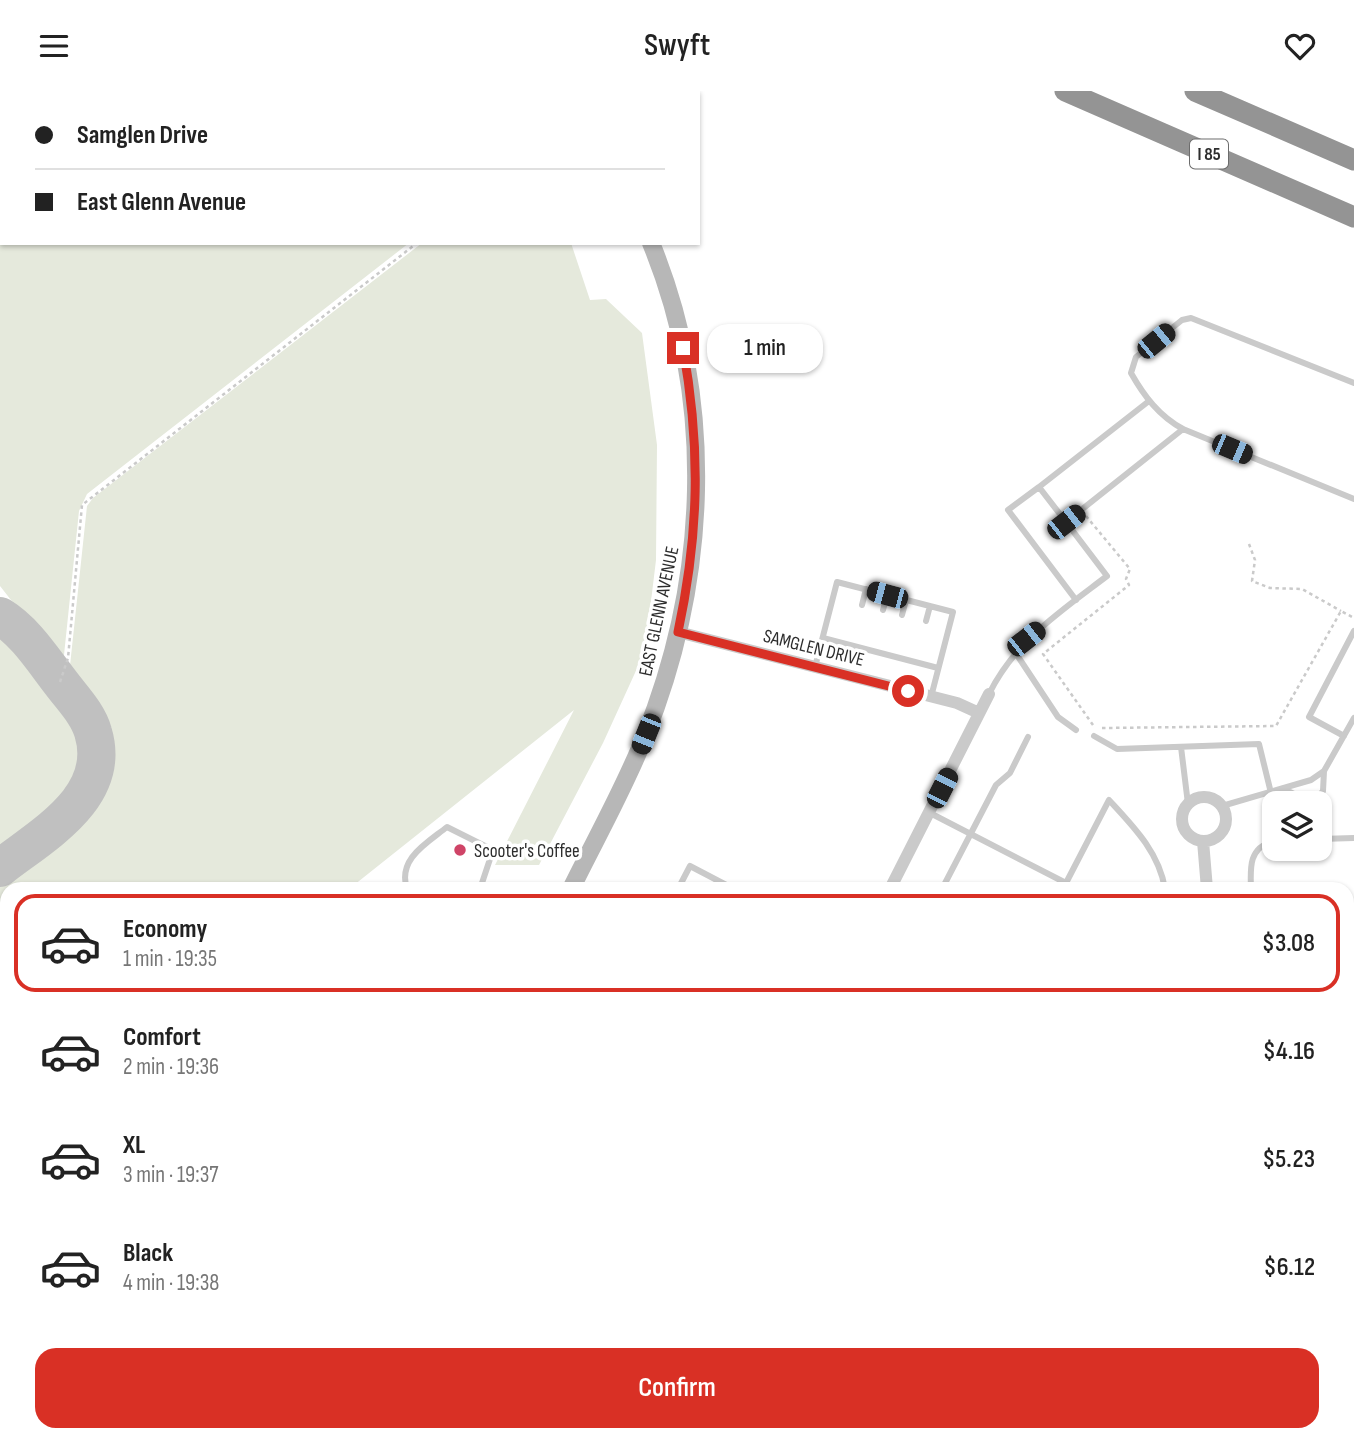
<!DOCTYPE html>
<meta charset="utf-8">
<style>
:root{--surface:#fff;--page:#f2f2f2;--text:#222;--muted:#767676;--line:#e0e0e0;--accent:#d93025}
body{margin:0;font-family:"Sofia Sans Condensed",sans-serif;background:var(--page);color:var(--text);height:100vh;display:flex;flex-direction:column;font-size:26px;white-space:nowrap}
*{box-sizing:border-box;margin:0}
p{font-size:23px;color:var(--muted)}
.icon{flex:none;width:38px;height:38px;fill:none;stroke:currentColor;stroke-width:2;stroke-linecap:round;stroke-linejoin:round}
.map{position:relative;flex:1;overflow:hidden}
.sheet{position:absolute;left:0px;top:791px;width:1354px;height:560px;display:flex;flex-direction:column;background:var(--surface);border-radius:21px 21px 0 0;box-shadow:0 2px 5px #0004}
.sheet>*{flex:none}
.top-card{position:absolute;left:0px;top:0px;width:700px;height:154px;box-shadow:0 2px 5px #0004;display:grid;align-content:center;height:154px;padding:0 35px;background:var(--surface)}
.controls{position:absolute;left:1262px;top:700px;display:grid;gap:14px}
.controls a{display:grid;place-items:center;width:70px;height:70px;border-radius:14px;background:var(--surface);box-shadow:0 2px 5px #0004;font-size:35px}
.end{position:absolute;width:32px;height:32px;margin:-16px;border:9px solid #d93025;background:#fff;box-shadow:0 0 0 4px #fff}
.from{border-radius:50%}
.bubble{position:absolute;height:49px;border-radius:21px;background:var(--surface);box-shadow:0 2px 5px #0004;font-size:23px;font-weight:600;line-height:49px;text-align:center}
.car{position:absolute;width:21px;height:42px;margin:-21px -10px;border-radius:9px;box-shadow:0 0 5px 2px #0007;background:linear-gradient(#222 24%,#8ab4d8 0 40%,#222 0 76%,#8ab4d8 0 86%,#222 0)}
.top-card b{display:flex;align-items:center;gap:24px;height:66px;font-size:26px}
.top-card b+b{border-top:2px solid var(--line)}
.top-card i{width:18px;height:18px;background:var(--text)}
ul{padding:12px 0 0;list-style:none}
li{display:flex;align-items:center;gap:21px;height:98px;margin:0 14px 10px;padding:0 21px;border:4px solid transparent;border-radius:21px}
li div{flex:1}
li b{display:block;font-size:26px}
li em{font-style:normal;font-weight:600}
li.current{border-color:var(--accent)}
li>.icon{width:63px;height:63px;stroke-width:1.5}
.button{display:flex;gap:14px;margin-top:auto;padding:14px 35px}
.button a{flex:1;height:80px;border-radius:21px;background:var(--accent);color:#fff;font-size:28px;font-weight:600;line-height:80px;text-align:center}
header{display:flex;justify-content:space-between;align-items:center;height:91px;padding:0 35px;background:var(--surface);font-size:32px;font-weight:600}
.map>svg:first-child{display:block}
</style>
<header><svg class="icon" aria-label="menu" viewBox="0 0 24 24"><path d="M4 6h16M4 12h16M4 18h16"/></svg>Swyft<svg class="icon" aria-label="heart" viewBox="0 0 24 24"><path d="M12 20l-8-8c-3-5 5-10 8-4 3-6 11-1 8 4z"/></svg></header>
<div class="map">
<svg width="1354" height="1351" viewBox="0 0 1354 1351">
<rect width="100%" height="100%" fill="#fff"/>
<path fill="#e5e9dc" d="M0 0 361 2H2V152H409L87 403 79 420 64 564 58 569 0 495Z
M422 152H571L590 209 606 208 642 242 657 354 656 469 645 560 603 652 539 774H495L574 619 349 798H7V1060L0 1065V792C49 754 143 699 98 623 90 609 79 596 69 584L87 415 93 407Z
M0 545C24 558 38 581 54 603 118 685 64 713 0 762Z"/>
<g fill="none" stroke-linecap="round" stroke-linejoin="round">
<path stroke="#c0c0c0" stroke-width="38" d="M0 525C26 541 43 569 61 592 73 608 88 623 93 641 113 706 42 744 0 777"/>
<path stroke="#cacaca" stroke-width="2.5" stroke-dasharray="3.5 3.5" stroke-linecap="butt" d="M364 0 365 2
M1086 425 1130 478 1126 488 1129 494 1043 563 1093 634
M1249 453 1255 469 1252 490 1270 497 1302 498 1341 520
M60 591 68 567 82 414 417 152
M1102 637 1276 635 1341 520 1354 527"/>
<path stroke="#cacaca" stroke-width="6" d="M1183 338 1354 408
M1039 396 1008 419 1076 509
M1066 431 1039 396 1149 310
M862 514 866 498
M883 519 887 504
M902 524 906 509
M926 530 930 515
M823 547 938 577
M1015 561 1058 626 1076 639
M815 576 837 491 953 521 931 606
M989 603C1015 550 1061 520 1107 485L1066 431 1183 338C1159 325 1144 305 1131 282L1136 266 1182 229 1191 227 1354 292
M1094 645 1117 658 1259 653 1271 702
M1344 645 1309 626 1354 540
M1181 656 1188 713
M1284 698 1308 710 1315 709 1323 700 1324 680
M1222 715 1311 689 1324 680 1354 627
M930 722 1066 792 1065 798
M1320 748 1354 747
M1066 792 1109 709C1133 735 1159 761 1165 798
M407 798C397 768 427 752 447 736L493 759 480 798
M678 798 690 775 734 798
M942 798 996 694 1010 682 1028 646
M1251 798C1250 776 1249 756 1274 750
M1348 976H1354
M1348 1326H1354
M1211 1351 1213 1344
M1321 1351V1344"/>
<path stroke="#cacaca" stroke-width="12" d="M678 541 957 612 979 622
M1182 728a22 22 0 1 1 44 0a22 22 0 1 1-44 0Z
M1203 750 1207 798
M890 798 989 603"/>
<path stroke="#cacaca" stroke-width="14" d="M1348 1053 1354 1052"/>
<path stroke="#b7b7b7" stroke-width="18" d="M566 0 567 2
M571 798C596 747 624 698 645 645 708 488 716 310 651 152
M299 1351 302 1344"/>
<path stroke="#949494" stroke-width="21" d="M1065 0 1354 126
M1195 0 1354 69"/>
</g>
<g fill="none" stroke-linecap="round" stroke-linejoin="round">
<path stroke="#d93025" stroke-width="9" d="M683 257C701 357 699 443 678 541L908 600"/>
</g>
<circle fill="#cf4467" stroke="#fff" stroke-width="2.5" cx="460" cy="759" r="7"/>
<g text-anchor="middle" stroke-width="7" stroke-linejoin="round" paint-order="stroke">
<rect fill="#fff" stroke="#6c6c6c" stroke-width="2" x="1190" y="48.5" width="38" height="29" rx="5"/>
<g font-size="18" font-weight="bold" fill="#2d2d2d">
<text x="1209" y="69">I 85</text>
</g>
<g font-size="19" fill="#2d2d2d" stroke="#fff">
<text transform="translate(658 520) rotate(-78)" y="7">EAST GLENN AVENUE</text>
<text transform="translate(814 556) rotate(14)" y="7">SAMGLEN DRIVE</text>
</g>
<g font-size="19" fill="#2d2d2d" stroke="#fff" text-anchor="start">
<text x="474" y="766">Scooter's Coffee</text>
</g>
</g>
</svg>
<div class="controls">
<a><svg class="icon" aria-label="layers" viewBox="0 0 24 24"><path d="M12 4l9 5-9 5-9-5zM3 14l9 5 9-5"/></svg></a>
</div>
<i class="end from" style="left:908px;top:600px"></i>
<i class="end" style="left:683px;top:257px"></i>
<div class="bubble" style="left:707px;top:233px;width:116px">1 min</div>
<i class="car" style="left:1156px;top:250px;rotate:51deg"></i>
<i class="car" style="left:1232px;top:358px;rotate:113deg"></i>
<i class="car" style="left:1066px;top:431px;rotate:52deg"></i>
<i class="car" style="left:887px;top:504px;rotate:285deg"></i>
<i class="car" style="left:1026px;top:548px;rotate:52deg"></i>
<i class="car" style="left:646px;top:643px;rotate:202deg"></i>
<i class="car" style="left:942px;top:697px;rotate:27deg"></i>
<div class="top-card">
<b><i class="from"></i>Samglen Drive</b>
<b><i></i>East Glenn Avenue</b>
</div>
<section class="sheet">
<ul>
<li class="current"><svg class="icon" aria-label="car" viewBox="0 0 24 24"><path d="M5 17H2v-5l4-1 3-4h7l3 4 3 1v5h-3M9 17h6M6 11h13"/><circle cx="7" cy="17" r="2"/><circle cx="17" cy="17" r="2"/></svg><div><b>Economy</b><p>1 min · 19:35</p></div><em>$3.08</em></li>
<li><svg class="icon" aria-label="car" viewBox="0 0 24 24"><path d="M5 17H2v-5l4-1 3-4h7l3 4 3 1v5h-3M9 17h6M6 11h13"/><circle cx="7" cy="17" r="2"/><circle cx="17" cy="17" r="2"/></svg><div><b>Comfort</b><p>2 min · 19:36</p></div><em>$4.16</em></li>
<li><svg class="icon" aria-label="car" viewBox="0 0 24 24"><path d="M5 17H2v-5l4-1 3-4h7l3 4 3 1v5h-3M9 17h6M6 11h13"/><circle cx="7" cy="17" r="2"/><circle cx="17" cy="17" r="2"/></svg><div><b>XL</b><p>3 min · 19:37</p></div><em>$5.23</em></li>
<li><svg class="icon" aria-label="car" viewBox="0 0 24 24"><path d="M5 17H2v-5l4-1 3-4h7l3 4 3 1v5h-3M9 17h6M6 11h13"/><circle cx="7" cy="17" r="2"/><circle cx="17" cy="17" r="2"/></svg><div><b>Black</b><p>4 min · 19:38</p></div><em>$6.12</em></li>
</ul>
<div class="button"><a>Confirm</a></div>
</section>
</div>
